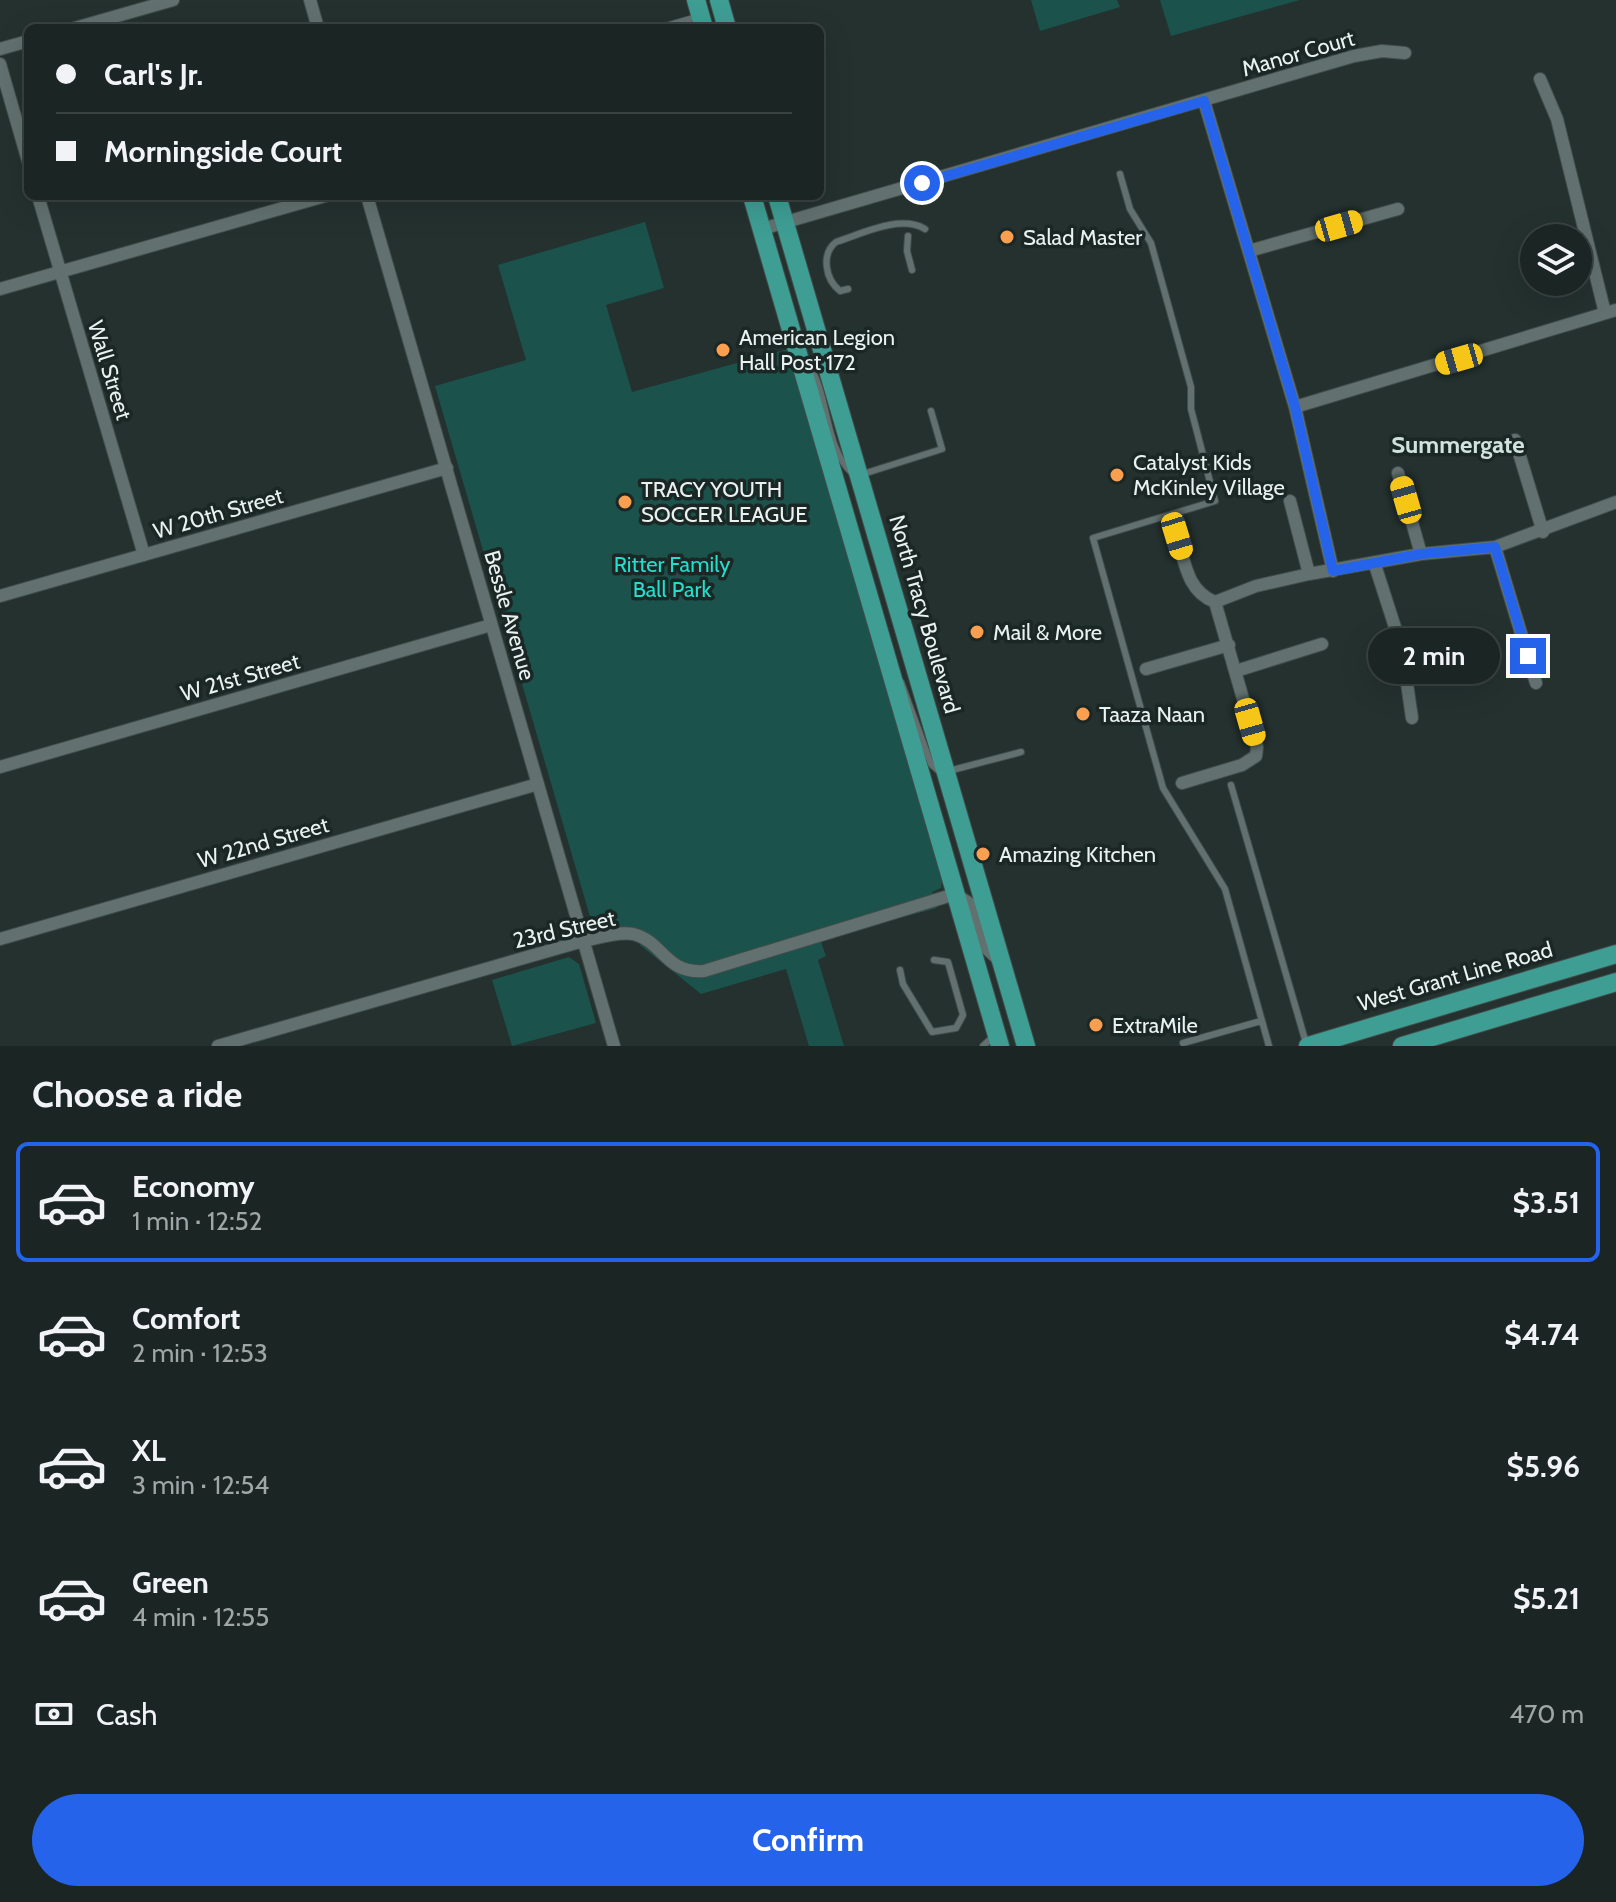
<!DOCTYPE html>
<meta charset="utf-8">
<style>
:root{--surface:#1b2523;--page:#242d2b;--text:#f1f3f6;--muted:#a0a5a6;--line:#394241;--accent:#2563eb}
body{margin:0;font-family:Cabin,sans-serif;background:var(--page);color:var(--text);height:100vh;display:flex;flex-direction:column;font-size:30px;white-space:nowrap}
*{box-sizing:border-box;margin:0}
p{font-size:26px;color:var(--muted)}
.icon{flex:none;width:44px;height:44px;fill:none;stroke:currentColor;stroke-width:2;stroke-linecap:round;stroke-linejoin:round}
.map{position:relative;height:1046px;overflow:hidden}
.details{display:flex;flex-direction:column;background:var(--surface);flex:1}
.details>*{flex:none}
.hud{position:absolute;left:24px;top:24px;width:800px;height:176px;border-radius:12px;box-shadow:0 8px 32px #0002,0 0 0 2px var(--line);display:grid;align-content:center;height:176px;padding:0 32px;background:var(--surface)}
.fabs{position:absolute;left:1520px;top:224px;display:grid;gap:16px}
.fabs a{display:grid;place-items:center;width:72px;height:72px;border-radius:50%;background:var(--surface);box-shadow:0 8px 32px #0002,0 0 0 2px var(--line);font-size:40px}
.end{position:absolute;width:36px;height:36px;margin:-18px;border:10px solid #2563eb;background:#fff;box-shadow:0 0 0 4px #fff}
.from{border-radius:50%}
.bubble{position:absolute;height:56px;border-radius:28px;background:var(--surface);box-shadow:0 8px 32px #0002,0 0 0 2px var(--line);font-size:26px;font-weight:700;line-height:56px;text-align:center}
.car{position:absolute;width:24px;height:48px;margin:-24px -12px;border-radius:10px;box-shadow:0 0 6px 2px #0007;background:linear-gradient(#f5c518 24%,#345 0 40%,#f5c518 0 76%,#345 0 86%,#f5c518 0)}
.hud b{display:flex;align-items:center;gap:28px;height:76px;font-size:30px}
.hud b+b{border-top:2px solid var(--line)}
.hud i{width:20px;height:20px;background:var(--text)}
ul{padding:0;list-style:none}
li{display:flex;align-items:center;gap:24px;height:120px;margin:0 16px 12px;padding:0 16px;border:4px solid transparent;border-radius:12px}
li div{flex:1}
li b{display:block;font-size:30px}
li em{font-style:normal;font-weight:700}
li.on{border-color:var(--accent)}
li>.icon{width:72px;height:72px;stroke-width:1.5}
h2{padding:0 32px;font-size:36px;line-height:96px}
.pay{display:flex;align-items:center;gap:20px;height:88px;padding:0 32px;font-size:30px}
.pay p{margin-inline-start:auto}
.primary-button{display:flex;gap:16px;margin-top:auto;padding:16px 32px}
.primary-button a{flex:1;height:92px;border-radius:48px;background:var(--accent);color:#fff;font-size:32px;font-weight:700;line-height:92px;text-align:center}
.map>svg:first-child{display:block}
</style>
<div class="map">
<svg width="1616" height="1046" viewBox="0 0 1616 1046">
<rect width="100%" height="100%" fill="#24312f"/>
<path fill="#1b534c" d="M1031 0H1117L1120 7 1040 31Z
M1160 0H1300L1171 36Z
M645 222 664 288 606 305 632 392 788 349 942 882 941 888 932 892 937 908 820 939 826 956 818 960 844 1046H809L786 969 701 994 640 945 629 929 602 930 591 920 435 386 526 360 498 265Z
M569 957 579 964 596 1023 512 1046 492 980Z"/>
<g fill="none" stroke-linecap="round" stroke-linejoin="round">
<defs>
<path id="lane" d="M659 28 697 17
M1120 174 1130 209 1151 243 1191 387V409L1215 501 1093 538 1163 788 1225 889 1269 1046
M908 236 907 251 912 270
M848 289 840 291C825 279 821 254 836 242 862 234 900 214 925 229
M807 362C830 394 823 446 852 473
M863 474 942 449 931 411
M901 682 931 764 941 773 1021 752
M1231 785 1306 1043
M900 970 903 984 932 1032 956 1028 963 1015 948 962 934 960
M1183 1043 1261 1021
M983 1046 995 1035"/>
<path id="street" d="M310 0 318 28
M75 28 173 0
M0 49 28 41
M0 64 28 161
M1540 79 1557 119 1605 313
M1204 101 1295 407 1333 571
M38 196 144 555
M367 196 614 1046
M762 229 1354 56 1382 51 1405 53
M1249 251 1398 209
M0 289 325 196
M1295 407 1616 310
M1515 440 1543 532
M1398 473 1421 554
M1290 501 1309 574
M1177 536C1185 563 1187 591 1215 602
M1495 547 1536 683
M1375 565 1402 649 1412 718
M0 596 447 468
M1215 602 1256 586 1309 574 1421 554 1495 547 1616 502
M1146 669 1229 645
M1236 671 1322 644
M0 767 491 625
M1182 783 1242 765 1256 756 1257 747 1215 602
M0 939 538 784
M218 1046 583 941C598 938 618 931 633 934 663 941 665 974 704 971L955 894 972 905 986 948 1002 963"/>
<path id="primary" d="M696 0 704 28
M719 0 727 28
M752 196 1000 1046
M777 196 1026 1046
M1308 1046 1616 954
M1402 1046 1616 982"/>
</defs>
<use href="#lane" stroke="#414d4b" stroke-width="8"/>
<use href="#street" stroke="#414d4b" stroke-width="14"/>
<use href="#primary" stroke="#414d4b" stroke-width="20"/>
<use href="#lane" stroke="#62716f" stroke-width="6"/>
<use href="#street" stroke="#62716f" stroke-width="12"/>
<use href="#primary" stroke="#3e9e94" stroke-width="18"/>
</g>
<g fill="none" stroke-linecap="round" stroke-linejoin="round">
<path stroke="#2563eb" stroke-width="10" d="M922 183 1204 101 1295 407 1333 571 1421 554 1495 547 1528 656"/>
</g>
<g fill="#fa9f4f" stroke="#1a2725" stroke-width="3">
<circle cx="1007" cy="237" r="8"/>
<circle cx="723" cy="350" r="8"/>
<circle cx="1117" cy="475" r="8"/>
<circle cx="625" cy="502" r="8"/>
<circle cx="977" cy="632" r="8"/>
<circle cx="1083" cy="714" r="8"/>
<circle cx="983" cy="854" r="8"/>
<circle cx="1096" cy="1025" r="8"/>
</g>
<g text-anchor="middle" stroke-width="7" stroke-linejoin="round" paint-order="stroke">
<g font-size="22" fill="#e9f2f1" stroke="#1a2725">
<text transform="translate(1298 53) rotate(-16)" y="8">Manor Court</text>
<text transform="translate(110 370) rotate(73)" y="8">Wall Street</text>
<text transform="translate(218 513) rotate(-16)" y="8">W 20th Street</text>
<text transform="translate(925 614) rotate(74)" y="8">North Tracy Boulevard</text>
<text transform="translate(510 615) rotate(74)" y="8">Bessle Avenue</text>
<text transform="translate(240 677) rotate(-16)" y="8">W 21st Street</text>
<text transform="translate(263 842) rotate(-16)" y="8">W 22nd Street</text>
<text transform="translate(564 929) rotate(-13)" y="8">23rd Street</text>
<text transform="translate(1455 976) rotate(-16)" y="8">West Grant Line Road</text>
</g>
<g font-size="22" fill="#e9f2f1" stroke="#1a2725" text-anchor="start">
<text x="1023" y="245">Salad Master</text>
<text x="739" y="345">American Legion<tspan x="739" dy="25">Hall Post 172</tspan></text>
<text x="1133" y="470">Catalyst Kids<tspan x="1133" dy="25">McKinley Village</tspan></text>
<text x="641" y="497">TRACY YOUTH<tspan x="641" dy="25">SOCCER LEAGUE</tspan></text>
<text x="993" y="640">Mail &amp; More</text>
<text x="1099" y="722">Taaza Naan</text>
<text x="999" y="862">Amazing Kitchen</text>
<text x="1112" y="1033">ExtraMile</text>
</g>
<g font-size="22" fill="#22decc" stroke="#1a2725">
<text x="672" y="572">Ritter Family<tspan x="672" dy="25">Ball Park</tspan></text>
</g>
<g font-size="24" font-weight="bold" fill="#d0e1de" stroke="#1a2725">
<text x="1458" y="453">Summergate</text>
</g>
</g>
</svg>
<div class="fabs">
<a><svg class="icon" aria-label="layers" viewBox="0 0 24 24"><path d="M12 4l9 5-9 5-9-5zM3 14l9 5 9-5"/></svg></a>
</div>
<i class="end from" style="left:922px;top:183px"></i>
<i class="end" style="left:1528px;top:656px"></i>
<div class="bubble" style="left:1368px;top:628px;width:132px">2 min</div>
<i class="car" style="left:1339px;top:226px;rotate:74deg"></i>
<i class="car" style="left:1459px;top:359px;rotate:254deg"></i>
<i class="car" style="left:1406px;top:500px;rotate:344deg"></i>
<i class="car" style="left:1177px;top:536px;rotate:163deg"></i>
<i class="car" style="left:1250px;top:722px;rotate:164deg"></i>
<div class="hud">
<b><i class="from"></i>Carl's Jr.</b>
<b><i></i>Morningside Court</b>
</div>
</div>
<section class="details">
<h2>Choose a ride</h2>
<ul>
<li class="on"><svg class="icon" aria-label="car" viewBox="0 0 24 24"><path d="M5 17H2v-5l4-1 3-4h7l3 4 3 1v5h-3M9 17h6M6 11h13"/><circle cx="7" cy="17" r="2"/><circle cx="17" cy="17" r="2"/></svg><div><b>Economy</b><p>1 min · 12:52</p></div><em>$3.51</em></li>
<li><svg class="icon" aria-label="car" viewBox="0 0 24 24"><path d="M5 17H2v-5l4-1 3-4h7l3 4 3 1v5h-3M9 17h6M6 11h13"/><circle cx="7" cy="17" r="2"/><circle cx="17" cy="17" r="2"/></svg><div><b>Comfort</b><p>2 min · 12:53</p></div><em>$4.74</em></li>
<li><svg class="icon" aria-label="car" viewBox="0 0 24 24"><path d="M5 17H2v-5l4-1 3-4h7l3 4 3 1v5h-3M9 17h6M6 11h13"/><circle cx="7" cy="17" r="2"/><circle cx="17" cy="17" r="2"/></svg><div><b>XL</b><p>3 min · 12:54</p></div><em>$5.96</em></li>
<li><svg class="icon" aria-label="car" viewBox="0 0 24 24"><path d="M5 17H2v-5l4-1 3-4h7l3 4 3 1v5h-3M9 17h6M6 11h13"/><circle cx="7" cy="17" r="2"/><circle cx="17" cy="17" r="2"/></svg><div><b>Green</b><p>4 min · 12:55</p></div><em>$5.21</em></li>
</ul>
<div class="pay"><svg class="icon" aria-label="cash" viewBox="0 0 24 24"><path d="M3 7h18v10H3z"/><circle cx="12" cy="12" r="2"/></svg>Cash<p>470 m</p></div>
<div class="primary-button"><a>Confirm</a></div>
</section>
